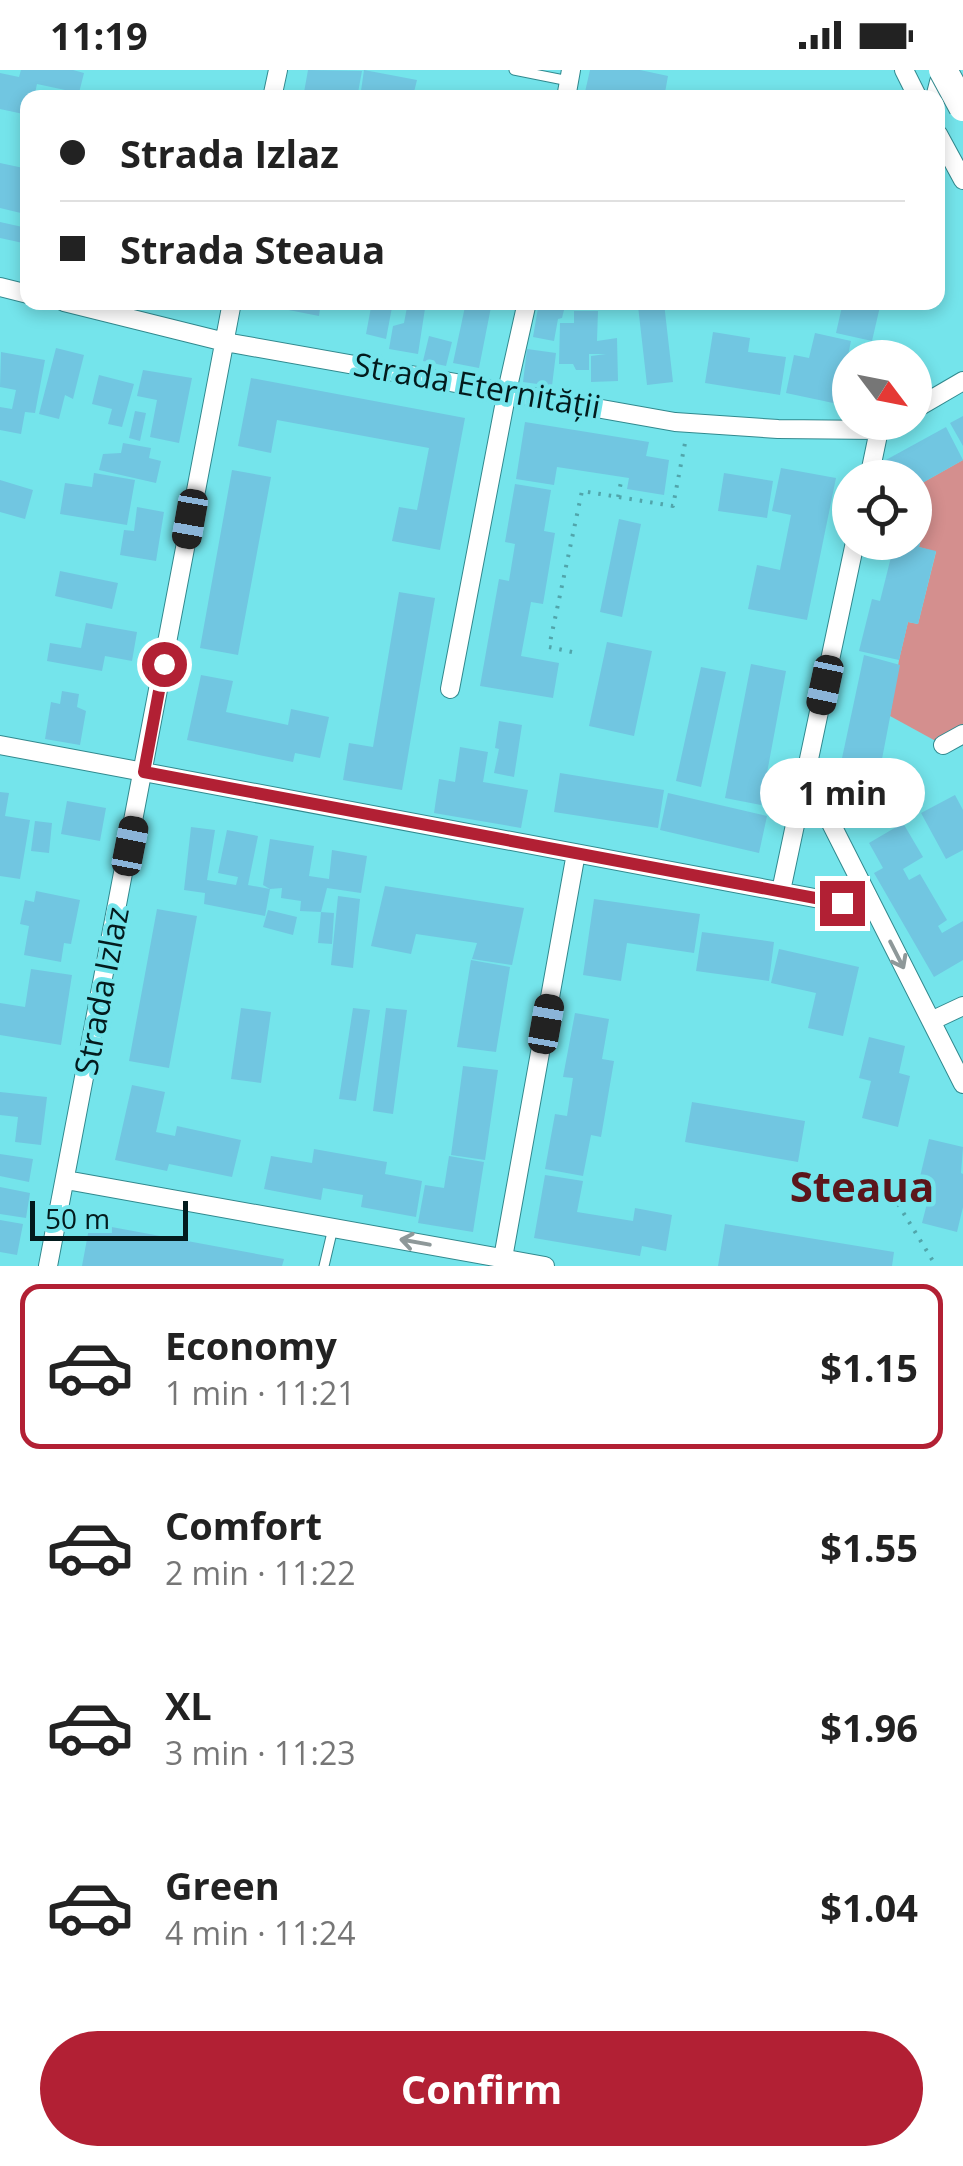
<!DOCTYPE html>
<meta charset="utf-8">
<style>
:root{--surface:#fff;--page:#f2f2f2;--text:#222;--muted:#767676;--line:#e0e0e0;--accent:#b22034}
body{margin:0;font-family:"Open Sans",sans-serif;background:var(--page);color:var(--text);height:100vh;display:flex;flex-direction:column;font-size:38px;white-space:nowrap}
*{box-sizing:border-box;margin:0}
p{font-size:32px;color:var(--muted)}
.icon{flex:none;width:55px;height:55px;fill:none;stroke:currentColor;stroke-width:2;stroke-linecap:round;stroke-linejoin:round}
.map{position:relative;height:1196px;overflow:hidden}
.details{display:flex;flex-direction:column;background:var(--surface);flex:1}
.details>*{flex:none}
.top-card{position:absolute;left:20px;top:20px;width:925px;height:220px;border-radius:20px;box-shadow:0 5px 15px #0003;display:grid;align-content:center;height:220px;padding:0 40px;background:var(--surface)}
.needle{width:65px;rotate:122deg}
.fabs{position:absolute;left:832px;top:270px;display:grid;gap:20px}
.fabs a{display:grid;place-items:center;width:100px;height:100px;border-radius:50%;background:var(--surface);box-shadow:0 5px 15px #0003;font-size:50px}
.scale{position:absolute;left:30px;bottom:25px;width:158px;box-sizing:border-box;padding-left:10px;border:5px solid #031b1d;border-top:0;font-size:28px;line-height:35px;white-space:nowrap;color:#031b1d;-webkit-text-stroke:8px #74e4eb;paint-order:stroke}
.end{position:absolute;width:45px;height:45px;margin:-22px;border:12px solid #b22034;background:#fff;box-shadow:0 0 0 5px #fff}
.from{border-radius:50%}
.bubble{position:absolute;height:70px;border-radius:35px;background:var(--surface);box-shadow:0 5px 15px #0003;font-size:32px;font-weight:700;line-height:70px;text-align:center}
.car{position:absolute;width:30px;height:60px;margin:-30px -15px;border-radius:12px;box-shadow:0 0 8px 2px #0007;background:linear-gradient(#222 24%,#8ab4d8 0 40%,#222 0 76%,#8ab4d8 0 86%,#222 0)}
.top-card b{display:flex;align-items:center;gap:35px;height:95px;font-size:38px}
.top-card b+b{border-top:2px solid var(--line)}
.top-card i{width:25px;height:25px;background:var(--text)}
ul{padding:18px 0 0;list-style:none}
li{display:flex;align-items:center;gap:30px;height:165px;margin:0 20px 15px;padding:0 20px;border:5px solid transparent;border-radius:20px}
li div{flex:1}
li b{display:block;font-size:38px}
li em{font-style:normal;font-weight:700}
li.selected{border-color:var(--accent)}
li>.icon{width:90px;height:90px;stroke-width:1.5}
.action{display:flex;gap:20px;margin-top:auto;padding:20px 40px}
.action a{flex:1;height:115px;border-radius:60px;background:var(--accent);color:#fff;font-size:40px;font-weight:700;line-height:115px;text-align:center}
.status{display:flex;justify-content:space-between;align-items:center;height:70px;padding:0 50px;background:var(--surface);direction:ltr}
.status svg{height:28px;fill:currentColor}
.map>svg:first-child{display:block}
</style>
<div class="status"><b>11:19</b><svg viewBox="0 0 49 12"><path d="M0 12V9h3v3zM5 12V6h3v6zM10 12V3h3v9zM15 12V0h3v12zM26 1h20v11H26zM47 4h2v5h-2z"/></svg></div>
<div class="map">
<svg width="963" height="1196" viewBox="0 0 963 1196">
<rect width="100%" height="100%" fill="#74e4eb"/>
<path fill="#d48f8e" d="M963 390V664L943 675 890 646 899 590 908 552 918 554 936 482 919 477 929 438 915 430V417Z"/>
<path fill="#71c6e1" d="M21 0H73L84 3 79 23 37 14 34 28H28V45L0 39V3L19 7Z
M308 0 362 1 357 28H303Z
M364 0 417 10 414 22 435 25V28H360Z
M590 0H640L668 6 664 28H612L585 22Z
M458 20 491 26V28H457Z
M0 93 28 99V133L25 144 0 138Z
M0 152 27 158 23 173 0 168Z
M258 232H321L319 246 258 234Z
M372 232H393L386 269 366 264Z
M408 232H426L418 284 389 279 393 256 404 253Z
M466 232H492L479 298 453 293Z
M539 232H566L562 248 558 249 554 271 533 267Z
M843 232H881L872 271 836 263Z
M664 233 673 312 647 315 638 236Z
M574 241H598L597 271 617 268 618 311 591 312V286L606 284H589V300H576L573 294H559L560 253H574Z
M713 262 750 268 748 282 786 287 780 325 705 313Z
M815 263 851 271 838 334 786 323 794 285 809 288Z
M429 266 452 272 446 296 423 291Z
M56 278 84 285 73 329 65 325 59 349 39 344Z
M527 279 556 283 552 316 523 312Z
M1 282 45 290 35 343 25 342 21 364 0 360V337L12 339 16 320 0 317Z
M143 300 192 308 179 373 150 367 157 330 137 326Z
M99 305 134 314 122 357 108 354 112 339 92 334Z
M251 308 465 348 440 480 392 471 399 437 417 440 429 378 277 350 271 383 238 376Z
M135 341 146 343 140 371 129 368Z
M963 346V376L950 353Z
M525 352 649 372 646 386 669 390 664 425 627 419 629 408 557 397 554 415 516 409Z
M946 357 963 390 915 417V408H893L884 391Z
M123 373 151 378 149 388 161 391 156 413 99 400 103 384 121 383Z
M781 398 836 408 807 550 748 539 757 495 780 500 791 445 772 441Z
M232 400 271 407 238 585 200 578Z
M94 403 135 410 127 455 60 444 65 413 92 417Z
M724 403 773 411 767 448 718 441Z
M0 410 33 420 25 449 0 442Z
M515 414 551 420 544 461 555 463 543 534 531 532 521 586 559 593 553 628 480 616 499 509 509 511 515 474 505 472Z
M915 434 929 437 919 477 936 481 918 554 908 552 899 590 859 581 872 529 880 531 891 487 878 484 881 472H915Z
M137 437 164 442 156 491 120 485 124 460 134 461Z
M619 449 641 454 622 547 600 542Z
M60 501 118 513 112 539 55 526Z
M399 522 435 528 402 720 343 710 349 673 373 677Z
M86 553 137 562 132 591 105 586 102 601 47 591 50 573 81 578Z
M607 572 652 581 634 666 589 656Z
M864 585 900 595 878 710 855 728 838 707Z
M751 594 786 601 761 735 725 728Z
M701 597 726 602 701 717 676 711Z
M201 605 233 611 226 642 288 655 291 639 329 647 320 688 295 683 293 692 187 670Z
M62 621 79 624 77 637 86 641 80 675 45 669 51 632 60 634Z
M499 651 522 655 514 707 494 703 499 679 495 678Z
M460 677 488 682 483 712 528 720 521 758 434 743 439 709 455 712Z
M560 703 664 720 658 758 554 742Z
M0 722 9 723 5 746 30 750 20 809 0 806Z
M668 723 767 746 759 783 660 760Z
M955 725 963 740V780L946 789 921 743Z
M67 731 106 738 100 771 61 764Z
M35 751 52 753 49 783 31 781Z
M903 753 923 787 903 799 909 810 920 804 947 850 938 856 942 863 963 851V890L934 907 874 803 883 798 869 773Z
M191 757 215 760 207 810 236 815 238 807 218 803 227 760 258 766 248 815 270 819 263 815 270 769 314 776 309 806 329 809 332 780 367 786 361 823 327 818 321 842 300 841 301 831 281 828 282 818 270 819 265 846 204 834 205 823 184 820Z
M385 816 524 838 512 895 472 889 477 873 416 864 411 884 371 876Z
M36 821 80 830 71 874 64 873 61 892 24 885 29 856 20 854 25 830 34 832Z
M338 826 360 829 353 898 331 895Z
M594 829 700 844 694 883 627 873 621 911 583 905Z
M157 839 197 846 169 998 129 991Z
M268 840 297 847 293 865 263 857Z
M321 842 334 843 332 874 318 873Z
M702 862 774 872 769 911 696 901Z
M779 879 859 897 843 966 808 958 816 923 771 913Z
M471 890 510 897 496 982 457 977Z
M31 899 72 905 61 975 0 965V933L25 937Z
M241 938 271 942 261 1013 231 1009Z
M353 938 370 940 356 1031 339 1029Z
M386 938 407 940 393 1044 373 1041Z
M575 943 609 949 602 989 614 991 601 1067 591 1065 583 1106 545 1099 555 1044 567 1046 573 1008 563 1007Z
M869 967 905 976 899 1003 910 1006 898 1057 862 1048 871 1011 859 1008Z
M463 996 498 1000 485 1090 451 1085Z
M132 1015 165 1022 156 1062 175 1066 177 1056 241 1070 232 1107 169 1094 167 1101 115 1090Z
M0 1022 47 1027 41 1075 15 1072 18 1047 0 1045Z
M692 1032 805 1051 798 1092 685 1072Z
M929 1069 963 1077 961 1103 963 1104V1137L957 1162 922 1153 932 1114 919 1111Z
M314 1079 387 1092 385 1104 422 1111 416 1147 361 1137 363 1125 323 1118 321 1130 264 1119 271 1086 312 1093Z
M0 1084 33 1089 29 1112 0 1106Z
M449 1086 484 1092 473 1162 418 1153 425 1115 444 1118Z
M545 1105 583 1111 577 1142 633 1151 635 1138 672 1145 666 1181 642 1176 640 1186 534 1168Z
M0 1117 30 1123 26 1148 0 1144Z
M0 1150 23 1154 17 1185 0 1182Z
M90 1153 284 1189 282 1196H82Z
M725 1154 894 1182 892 1196H718Z"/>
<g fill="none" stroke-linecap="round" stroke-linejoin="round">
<defs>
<path id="service" d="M514 0 569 11
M324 1196 333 1158"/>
<path id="minor" d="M904 0 918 28
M272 28 278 0
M566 28 571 0
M935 28 939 12 949 0
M938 64 963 110
M0 217 28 224
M64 232 225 272 675 352 778 359 879 360 893 352
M915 339 963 311
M869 408 879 360
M450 619 507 321 527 232
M0 675 873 839
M943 675 963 664
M806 704 963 1014
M781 821 855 472
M931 951 963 936
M66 1110 545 1196
M503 1188 576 783
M48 1196 232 232"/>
</defs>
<use href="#service" stroke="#31898e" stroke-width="11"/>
<use href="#minor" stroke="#31898e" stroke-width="20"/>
<path stroke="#51a5ab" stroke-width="4" stroke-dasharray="2.5 8" stroke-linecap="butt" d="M618 427 622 407
M572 582 549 577 582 421 673 436 685 373
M898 1134 936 1196"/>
<use href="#service" stroke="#fff" stroke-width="9"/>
<use href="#minor" stroke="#fff" stroke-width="18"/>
<defs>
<path id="primary-bridge" d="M943 0 963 37"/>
</defs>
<use href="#primary-bridge" stroke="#31898e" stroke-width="30" stroke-linecap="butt"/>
<use href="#primary-bridge" stroke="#fff" stroke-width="28"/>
</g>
<defs><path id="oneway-shaft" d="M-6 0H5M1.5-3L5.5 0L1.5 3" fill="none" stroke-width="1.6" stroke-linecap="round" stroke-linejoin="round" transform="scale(2.5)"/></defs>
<g stroke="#8e9899">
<use href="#oneway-shaft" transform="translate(897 885) rotate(63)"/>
<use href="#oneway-shaft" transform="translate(415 1172) rotate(-170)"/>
</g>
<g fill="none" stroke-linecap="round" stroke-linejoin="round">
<path stroke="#b22034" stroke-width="12" d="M164 594 144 702 842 833"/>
</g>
<g text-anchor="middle" stroke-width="9" stroke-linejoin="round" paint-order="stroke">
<g font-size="32" fill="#031b1d" stroke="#74e4eb">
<text transform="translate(477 316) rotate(10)" y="11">Strada Eternității</text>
<text transform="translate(102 921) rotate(-79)" y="11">Strada Izlaz</text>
</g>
<g font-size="42" font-weight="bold" fill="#5b161b" stroke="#74e4eb">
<text x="862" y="1132">Steaua</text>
</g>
</g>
</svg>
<div class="fabs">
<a><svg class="needle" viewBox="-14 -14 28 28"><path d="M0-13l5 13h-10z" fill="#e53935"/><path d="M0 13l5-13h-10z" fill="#767676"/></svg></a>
<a><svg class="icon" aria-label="locate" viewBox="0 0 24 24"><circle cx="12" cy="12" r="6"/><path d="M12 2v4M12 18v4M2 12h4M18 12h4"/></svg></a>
</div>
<div class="scale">50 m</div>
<i class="end from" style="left:164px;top:594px"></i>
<i class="end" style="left:842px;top:833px"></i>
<div class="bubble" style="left:760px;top:688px;width:165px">1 min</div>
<i class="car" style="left:190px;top:449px;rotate:190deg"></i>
<i class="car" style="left:825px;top:615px;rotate:192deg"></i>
<i class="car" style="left:130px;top:776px;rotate:11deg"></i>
<i class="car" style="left:546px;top:954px;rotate:10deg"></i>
<div class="top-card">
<b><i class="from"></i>Strada Izlaz</b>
<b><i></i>Strada Steaua</b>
</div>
</div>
<section class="details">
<ul>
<li class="selected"><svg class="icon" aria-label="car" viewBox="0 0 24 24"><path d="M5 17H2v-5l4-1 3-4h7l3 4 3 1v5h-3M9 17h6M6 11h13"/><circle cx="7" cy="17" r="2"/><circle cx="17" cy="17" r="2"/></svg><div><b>Economy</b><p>1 min · 11:21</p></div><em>$1.15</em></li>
<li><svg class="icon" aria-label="car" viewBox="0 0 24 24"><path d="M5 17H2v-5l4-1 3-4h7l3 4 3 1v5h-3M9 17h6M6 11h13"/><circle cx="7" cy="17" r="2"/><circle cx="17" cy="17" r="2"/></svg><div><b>Comfort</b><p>2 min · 11:22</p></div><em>$1.55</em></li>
<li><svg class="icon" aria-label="car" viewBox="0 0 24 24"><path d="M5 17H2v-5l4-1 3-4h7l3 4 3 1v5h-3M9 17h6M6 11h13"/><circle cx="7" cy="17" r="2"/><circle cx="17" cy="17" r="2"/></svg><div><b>XL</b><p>3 min · 11:23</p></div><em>$1.96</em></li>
<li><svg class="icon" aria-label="car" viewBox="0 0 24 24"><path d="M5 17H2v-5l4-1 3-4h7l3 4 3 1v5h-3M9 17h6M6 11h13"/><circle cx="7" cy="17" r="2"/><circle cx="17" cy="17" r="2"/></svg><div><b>Green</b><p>4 min · 11:24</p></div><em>$1.04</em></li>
</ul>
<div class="action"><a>Confirm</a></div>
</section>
